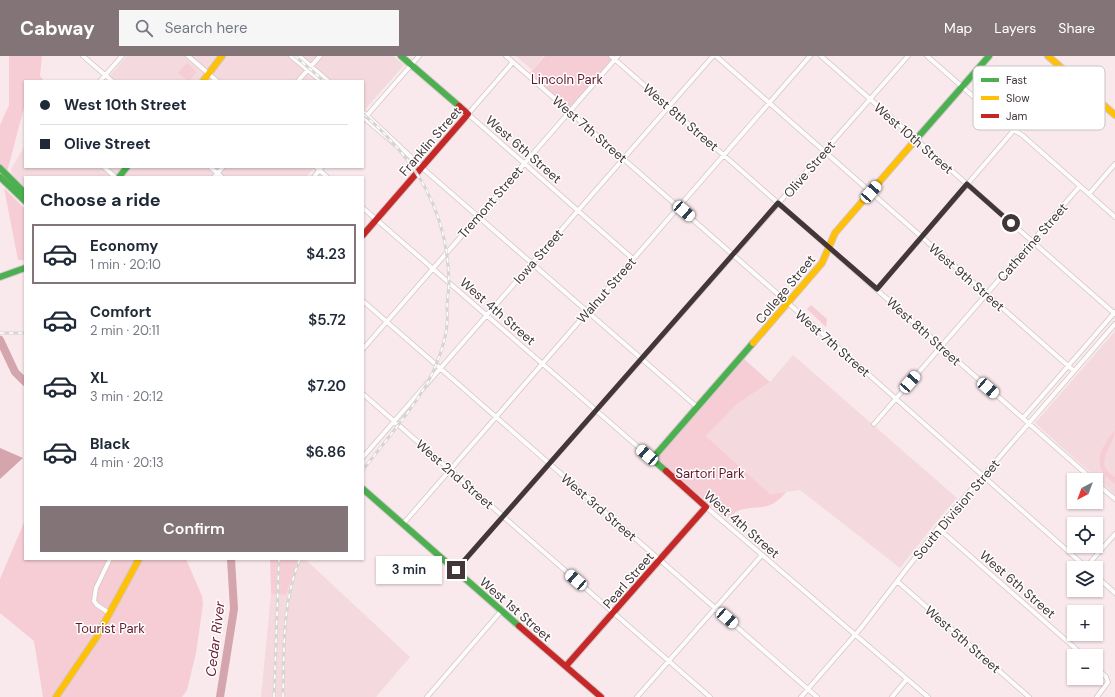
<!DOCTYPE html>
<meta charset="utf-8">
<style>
:root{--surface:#fff;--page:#f6f6f7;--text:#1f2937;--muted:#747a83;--line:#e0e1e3;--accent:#837577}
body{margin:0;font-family:"DM Sans",sans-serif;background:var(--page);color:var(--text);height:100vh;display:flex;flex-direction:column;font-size:15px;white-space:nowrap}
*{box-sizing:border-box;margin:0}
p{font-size:13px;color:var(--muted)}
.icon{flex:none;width:22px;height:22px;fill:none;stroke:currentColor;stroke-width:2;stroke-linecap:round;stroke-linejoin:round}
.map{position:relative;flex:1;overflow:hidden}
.details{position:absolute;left:24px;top:120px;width:340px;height:384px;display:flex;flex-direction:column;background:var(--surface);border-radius:0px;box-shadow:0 1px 3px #0004}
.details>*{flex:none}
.guide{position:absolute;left:24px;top:24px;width:340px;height:88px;border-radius:0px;box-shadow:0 1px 3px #0004;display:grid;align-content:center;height:88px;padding:0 16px;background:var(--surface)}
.needle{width:26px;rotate:221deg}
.controls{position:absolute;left:1067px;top:417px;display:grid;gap:8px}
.controls a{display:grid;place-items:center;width:36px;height:36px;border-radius:0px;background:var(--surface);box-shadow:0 1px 3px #0004;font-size:20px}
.end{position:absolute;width:18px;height:18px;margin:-9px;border:5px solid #433638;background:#fff;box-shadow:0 0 0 2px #fff}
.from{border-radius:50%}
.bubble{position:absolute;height:28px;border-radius:0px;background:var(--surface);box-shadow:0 1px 3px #0004;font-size:13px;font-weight:600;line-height:28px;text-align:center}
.car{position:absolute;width:12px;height:24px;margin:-12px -6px;border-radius:5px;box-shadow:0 0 3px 1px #0007;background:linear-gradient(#fff 24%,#345 0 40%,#fff 0 76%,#345 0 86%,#fff 0)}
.guide b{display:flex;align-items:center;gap:14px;height:38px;font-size:15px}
.guide b+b{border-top:1px solid var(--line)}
.guide i{width:10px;height:10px;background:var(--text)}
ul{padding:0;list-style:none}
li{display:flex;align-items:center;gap:12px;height:60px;margin:0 8px 6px;padding:0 8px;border:2px solid transparent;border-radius:0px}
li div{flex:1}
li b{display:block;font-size:15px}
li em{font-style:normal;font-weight:600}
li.selected{border-color:var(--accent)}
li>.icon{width:36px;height:36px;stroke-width:1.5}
h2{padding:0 16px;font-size:18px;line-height:48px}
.action{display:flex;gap:8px;margin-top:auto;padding:8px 16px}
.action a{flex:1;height:46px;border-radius:0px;background:var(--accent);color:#fff;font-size:16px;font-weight:600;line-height:46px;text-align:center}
header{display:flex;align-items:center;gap:24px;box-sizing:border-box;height:56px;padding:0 20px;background:var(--accent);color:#fff}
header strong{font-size:19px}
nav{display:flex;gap:22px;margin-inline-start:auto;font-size:14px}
.search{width:280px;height:36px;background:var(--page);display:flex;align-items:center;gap:10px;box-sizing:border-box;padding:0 14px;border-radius:0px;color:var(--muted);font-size:15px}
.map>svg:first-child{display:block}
</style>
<header>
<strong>Cabway</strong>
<div class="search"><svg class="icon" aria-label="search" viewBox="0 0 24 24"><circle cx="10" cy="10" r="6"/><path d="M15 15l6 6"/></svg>Search here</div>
<nav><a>Map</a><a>Layers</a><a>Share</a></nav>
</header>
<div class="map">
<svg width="1115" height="641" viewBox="0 0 1115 641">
<rect width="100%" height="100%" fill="#f9e9ec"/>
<path fill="#f4dade" d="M127 0H393L404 9 363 56V25H105Z
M516 0H544L532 14Z
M25 89V111H315L306 121H25V131L13 120 11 113Z
M1115 275V439L1035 367Z
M793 299 957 442 937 465 900 512 800 434 770 438 706 380 736 349 770 326Z
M297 503H305L410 601 376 641H261L271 538 286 539 290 515Z"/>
<path fill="#f6cdd4" d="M9 0H42L40 20 44 25H25V48L7 116 0 110V69L9 49Z
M545 0H611L615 3 569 55 528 19Z
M187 7 197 16 189 25 178 17Z
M4 132 25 153V204H18Z
M811 249 827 263 826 271 807 253Z
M744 303 770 326 736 349 706 380 770 438 786 436C769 457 760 448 740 454 735 456 730 460 726 463L657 402Z
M1115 374C1115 390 1091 408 1115 421V428C1090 412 1099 393 1115 374Z
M25 464V503H186L202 540 203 548 196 597 187 634 182 641H43L34 585 0 557V523Z
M270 503H298L286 539 271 538Z"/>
<path fill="#d5a5ad" d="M0 392 23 402 0 423Z"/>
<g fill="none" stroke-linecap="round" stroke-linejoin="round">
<path stroke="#d5a5ad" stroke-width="8" d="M0 284 15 316 25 326
M220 641 234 553 231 503"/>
<defs>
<path id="street" d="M83 0 112 25
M188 0 217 25
M291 0 321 25
M299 0 328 25
M506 0 788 247 1087 512
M611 0 1093 424
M716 0 1074 315
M821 0 1115 258
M927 0 1007 70 1022 79 1115 161
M513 6 468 58 633 203
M100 25 122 0
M298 25 320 0
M363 56 427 116 697 351
M363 61 397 90
M363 64 419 0
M104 111 115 121
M210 111 222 121
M316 111 327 121
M214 121 223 111
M314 121 322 111
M1089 138 1115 108
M363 152 652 403
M877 233 1014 74
M363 245 817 641
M363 293 618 0
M363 338 710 641
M1023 362 1115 256
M874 368 1080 130
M363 401 713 0
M1096 427 1115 443
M706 451 928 641
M403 468 810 0
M938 472 1084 600
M1086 511 1115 478
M456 514 908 0
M1096 520 1115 537
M897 525 1029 641
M109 557 97 549 94 545 96 532 110 503
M1096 611 1106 621 1108 626 1097 641
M427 641 502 554
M637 641 762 499
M801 641 861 572 938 472 1115 268
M892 641 907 623"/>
<path id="fast" d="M401 0 459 50
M912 88 989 0
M0 112 25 137
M0 121 25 145
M119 121 127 111
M0 221 25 212
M666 415 652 403 753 287
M363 433 519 570"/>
<path id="slow" d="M1048 0 1115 59
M203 25 222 0
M753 287 822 207 835 177 912 88
M56 641 96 582 139 503"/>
<path id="jam" d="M363 179 468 58 459 50
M519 570 601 641
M566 610 706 451 666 415"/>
</defs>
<use href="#street" stroke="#d3c6c8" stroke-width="5.5"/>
<use href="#fast" stroke="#d3c6c8" stroke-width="8"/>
<use href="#slow" stroke="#d3c6c8" stroke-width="8"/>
<use href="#jam" stroke="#d3c6c8" stroke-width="8"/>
<use href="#street" stroke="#fefcfc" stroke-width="4"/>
<use href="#fast" stroke="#4caf50" stroke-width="6"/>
<use href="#slow" stroke="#ffc107" stroke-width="6"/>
<use href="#jam" stroke="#c62828" stroke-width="6"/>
<defs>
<path id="rail" d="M295 0 324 25
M363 58C416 103 448 155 449 227 449 235 447 243 447 251 447 256 448 261 447 266 447 283 436 311 428 326 410 357 385 385 363 414
M0 277H25
M274 641 279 503
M283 641C284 595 282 546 300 503"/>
</defs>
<use href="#rail" stroke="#d8d4d4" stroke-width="3"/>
<use href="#rail" stroke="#fff" stroke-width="1.5" stroke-dasharray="4.5" stroke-linecap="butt"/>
</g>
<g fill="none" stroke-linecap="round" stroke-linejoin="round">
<path stroke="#433638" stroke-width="5" d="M456 514 778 147 877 233 967 128 1011 167"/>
</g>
<g text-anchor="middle" stroke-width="3" stroke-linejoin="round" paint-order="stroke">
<g font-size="13" fill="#62182c" stroke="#fff">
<text x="567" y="28">Lincoln Park</text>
<text x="710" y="422">Sartori Park</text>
<text x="110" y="577">Tourist Park</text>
</g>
<g font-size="13" fill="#433638" stroke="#fff">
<text transform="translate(681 61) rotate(41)" y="5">West 8th Street</text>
<text transform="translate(590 73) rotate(41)" y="5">West 7th Street</text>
<text transform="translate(914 82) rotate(41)" y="5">West 10th Street</text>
<text transform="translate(430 85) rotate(-49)" y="5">Franklin Street</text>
<text transform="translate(524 93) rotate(41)" y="5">West 6th Street</text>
<text transform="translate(809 113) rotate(-49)" y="5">Olive Street</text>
<text transform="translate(490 146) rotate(-49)" y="5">Tremont Street</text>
<text transform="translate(1032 186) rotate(-49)" y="5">Catherine Street</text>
<text transform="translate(538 200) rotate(-49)" y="5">Iowa Street</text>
<text transform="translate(967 221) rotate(41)" y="5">West 9th Street</text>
<text transform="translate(785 233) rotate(-50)" y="5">College Street</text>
<text transform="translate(606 234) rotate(-49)" y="5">Walnut Street</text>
<text transform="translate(498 255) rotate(41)" y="5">West 4th Street</text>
<text transform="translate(924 275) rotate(42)" y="5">West 8th Street</text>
<text transform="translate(833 287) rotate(41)" y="5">West 7th Street</text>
<text transform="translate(455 418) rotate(41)" y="5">West 2nd Street</text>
<text transform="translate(599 451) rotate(41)" y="5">West 3rd Street</text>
<text transform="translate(956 453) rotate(-50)" y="5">South Division Street</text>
<text transform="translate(742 468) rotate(41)" y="5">West 4th Street</text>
<text transform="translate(628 524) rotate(-49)" y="5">Pearl Street</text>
<text transform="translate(1018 528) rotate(41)" y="5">West 6th Street</text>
<text transform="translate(516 553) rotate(41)" y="5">West 1st Street</text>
<text transform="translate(963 583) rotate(41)" y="5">West 5th Street</text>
</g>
<g font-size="14" font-style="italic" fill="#6c2235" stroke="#fff">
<text transform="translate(215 583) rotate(-83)" y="5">Cedar River</text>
</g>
</g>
<rect x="973" y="10" width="132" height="64" rx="6" fill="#fff" stroke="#c7c3c3" stroke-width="1"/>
<rect x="981" y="22" width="18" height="4" fill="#4caf50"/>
<rect x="981" y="40" width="18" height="4" fill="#ffc107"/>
<rect x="981" y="58" width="18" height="4" fill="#c62828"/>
<g font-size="11" fill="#433638">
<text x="1006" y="28">Fast</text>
<text x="1006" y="46">Slow</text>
<text x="1006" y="64">Jam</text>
</g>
</svg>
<div class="controls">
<a><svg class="needle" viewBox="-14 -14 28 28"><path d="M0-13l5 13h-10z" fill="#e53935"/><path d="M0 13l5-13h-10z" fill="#747a83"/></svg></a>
<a><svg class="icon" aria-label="locate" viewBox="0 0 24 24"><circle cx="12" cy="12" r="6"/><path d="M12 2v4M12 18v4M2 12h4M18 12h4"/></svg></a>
<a><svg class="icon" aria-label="layers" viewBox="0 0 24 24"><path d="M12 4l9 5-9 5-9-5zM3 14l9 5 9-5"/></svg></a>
<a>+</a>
<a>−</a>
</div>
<i class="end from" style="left:1011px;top:167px"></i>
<i class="end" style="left:456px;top:514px"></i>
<div class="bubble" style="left:376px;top:500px;width:66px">3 min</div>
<i class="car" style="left:871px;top:136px;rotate:41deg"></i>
<i class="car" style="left:684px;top:155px;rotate:131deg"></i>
<i class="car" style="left:910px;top:326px;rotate:41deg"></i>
<i class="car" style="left:988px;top:332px;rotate:131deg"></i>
<i class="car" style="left:647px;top:399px;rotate:311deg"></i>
<i class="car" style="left:576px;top:524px;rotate:311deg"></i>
<i class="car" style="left:727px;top:562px;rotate:131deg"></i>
<div class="guide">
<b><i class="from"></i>West 10th Street</b>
<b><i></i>Olive Street</b>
</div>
<section class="details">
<h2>Choose a ride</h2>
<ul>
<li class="selected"><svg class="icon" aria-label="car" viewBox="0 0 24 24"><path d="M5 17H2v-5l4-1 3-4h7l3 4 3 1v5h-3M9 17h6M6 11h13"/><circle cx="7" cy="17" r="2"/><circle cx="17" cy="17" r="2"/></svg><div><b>Economy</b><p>1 min · 20:10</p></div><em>$4.23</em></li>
<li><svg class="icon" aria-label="car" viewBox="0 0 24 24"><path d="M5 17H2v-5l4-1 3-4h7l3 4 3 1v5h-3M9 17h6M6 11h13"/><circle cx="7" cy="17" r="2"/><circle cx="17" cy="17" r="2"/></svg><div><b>Comfort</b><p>2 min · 20:11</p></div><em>$5.72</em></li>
<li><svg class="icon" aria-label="car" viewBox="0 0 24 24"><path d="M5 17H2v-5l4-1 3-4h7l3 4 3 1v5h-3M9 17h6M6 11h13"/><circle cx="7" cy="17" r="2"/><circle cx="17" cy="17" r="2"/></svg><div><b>XL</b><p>3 min · 20:12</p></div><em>$7.20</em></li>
<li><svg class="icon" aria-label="car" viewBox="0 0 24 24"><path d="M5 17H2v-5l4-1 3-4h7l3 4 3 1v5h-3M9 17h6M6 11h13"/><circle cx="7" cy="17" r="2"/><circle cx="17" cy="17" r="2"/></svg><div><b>Black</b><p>4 min · 20:13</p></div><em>$6.86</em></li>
</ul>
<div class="action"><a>Confirm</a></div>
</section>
</div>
